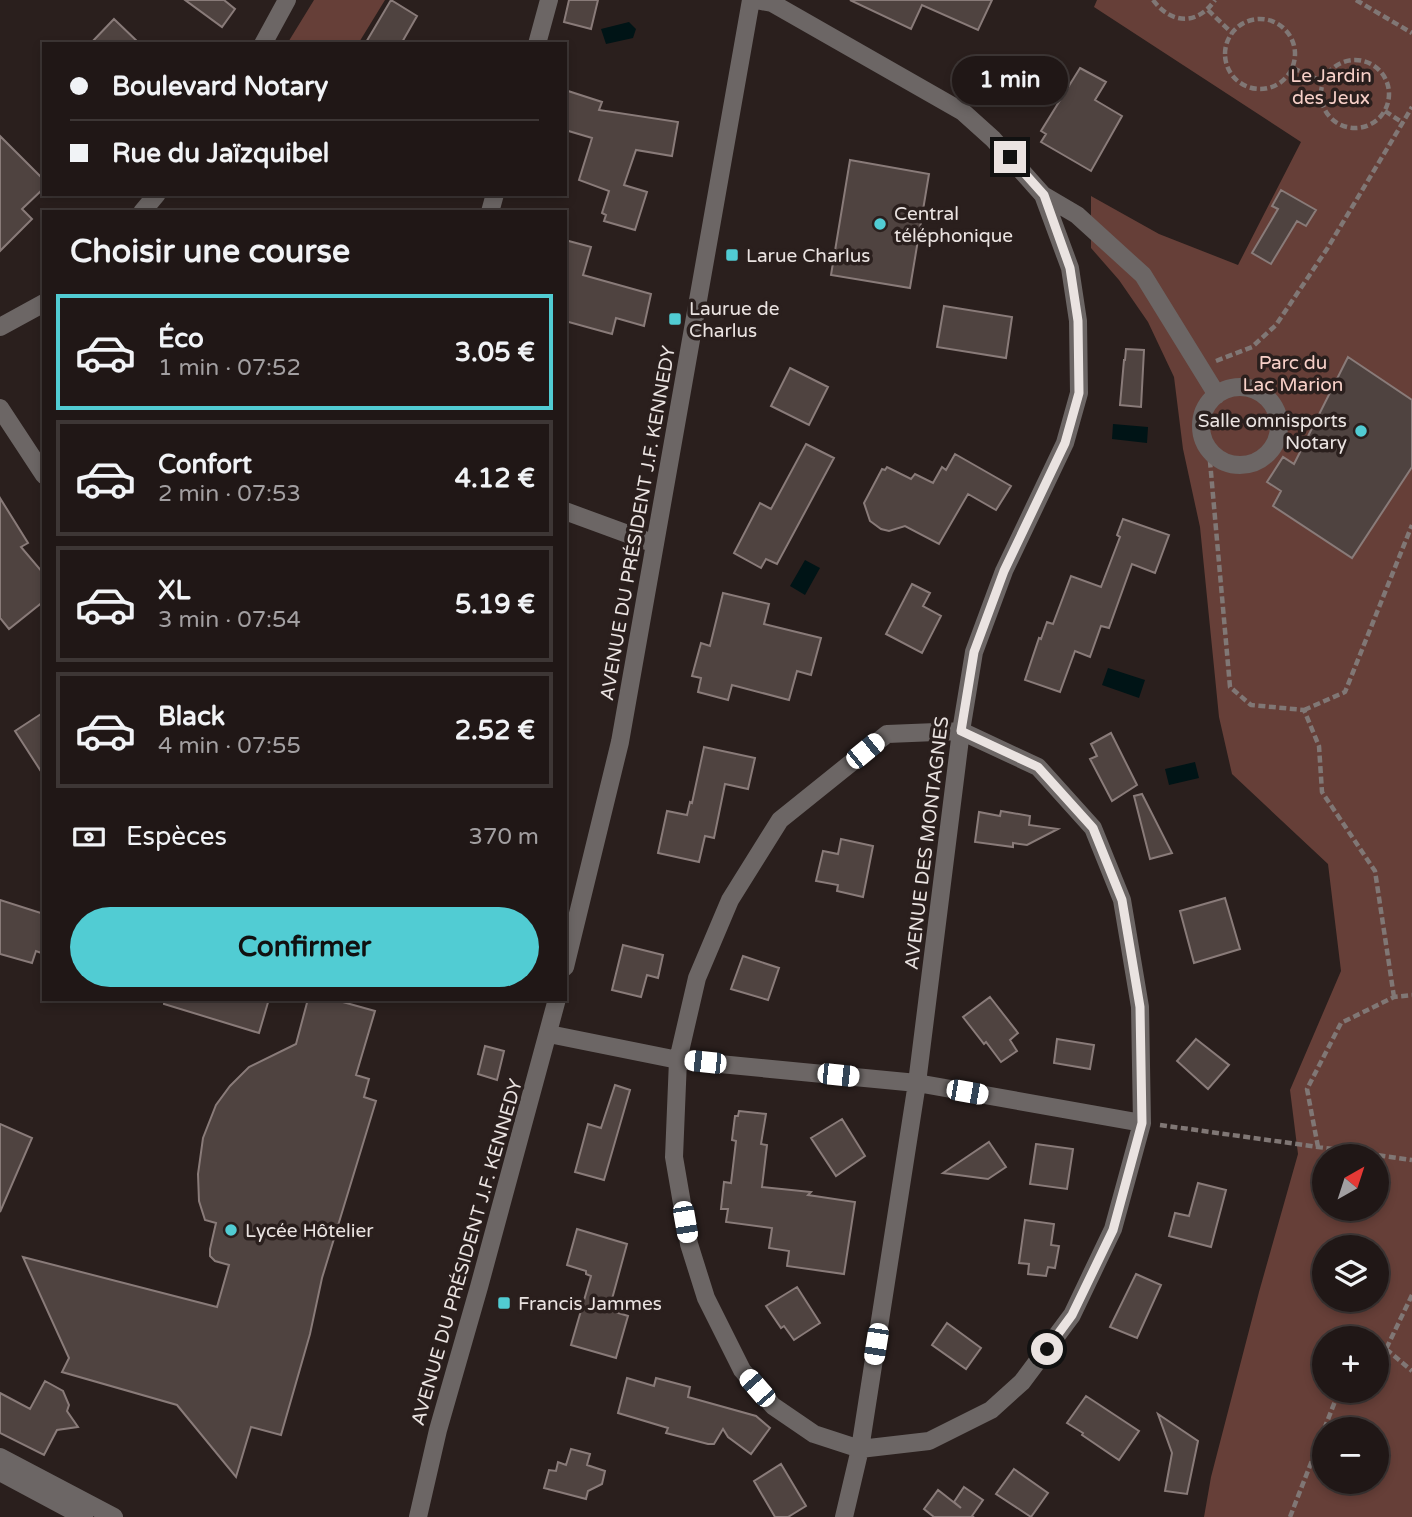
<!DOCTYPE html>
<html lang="fr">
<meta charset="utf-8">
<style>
:root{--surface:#201716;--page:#28201f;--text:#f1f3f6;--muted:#a29fa1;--line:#3d3635;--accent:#51ccd3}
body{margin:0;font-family:"Varela Round",sans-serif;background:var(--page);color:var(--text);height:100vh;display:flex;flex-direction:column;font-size:26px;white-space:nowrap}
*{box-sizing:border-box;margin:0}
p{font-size:23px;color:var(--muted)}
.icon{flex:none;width:38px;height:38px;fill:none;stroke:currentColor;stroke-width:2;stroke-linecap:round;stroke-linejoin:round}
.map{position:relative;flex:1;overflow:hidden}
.sheet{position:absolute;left:42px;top:210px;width:525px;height:791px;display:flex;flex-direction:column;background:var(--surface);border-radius:0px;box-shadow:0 4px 10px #0003,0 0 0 2px var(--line)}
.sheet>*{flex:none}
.guide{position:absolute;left:42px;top:42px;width:525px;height:154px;border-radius:0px;box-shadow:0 4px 10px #0003,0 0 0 2px var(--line);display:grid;align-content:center;height:154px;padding:0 28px;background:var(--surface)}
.needle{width:46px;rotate:39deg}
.tools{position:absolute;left:1312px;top:1144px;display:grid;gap:14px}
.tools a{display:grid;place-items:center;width:77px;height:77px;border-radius:50%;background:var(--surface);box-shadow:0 4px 10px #0003,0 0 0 2px var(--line);font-size:35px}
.end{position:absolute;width:32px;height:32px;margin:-16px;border:9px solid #eae3e1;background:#111;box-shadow:0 0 0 4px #111}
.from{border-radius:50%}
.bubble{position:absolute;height:49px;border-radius:24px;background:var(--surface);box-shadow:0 4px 10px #0003,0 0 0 2px var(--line);font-size:23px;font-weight:700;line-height:49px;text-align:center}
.car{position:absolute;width:21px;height:42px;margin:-21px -10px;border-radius:9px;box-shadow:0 0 5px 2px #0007;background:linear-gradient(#fff 24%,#345 0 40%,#fff 0 76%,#345 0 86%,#fff 0)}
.guide b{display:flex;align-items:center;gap:24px;height:66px;font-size:26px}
.guide b+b{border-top:2px solid var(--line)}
.guide i{width:18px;height:18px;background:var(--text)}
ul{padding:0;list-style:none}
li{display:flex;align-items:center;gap:21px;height:116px;margin:0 14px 10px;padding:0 14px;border:4px solid var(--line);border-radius:0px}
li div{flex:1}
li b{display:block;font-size:26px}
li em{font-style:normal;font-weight:700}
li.current{border-color:var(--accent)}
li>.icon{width:63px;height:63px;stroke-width:1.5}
h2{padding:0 28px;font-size:32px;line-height:84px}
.pay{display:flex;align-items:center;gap:18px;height:77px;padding:0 28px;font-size:26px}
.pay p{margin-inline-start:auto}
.action{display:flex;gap:14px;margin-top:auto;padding:14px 28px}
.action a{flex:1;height:80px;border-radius:42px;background:var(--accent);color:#111;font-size:28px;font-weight:700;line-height:80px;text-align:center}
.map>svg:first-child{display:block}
</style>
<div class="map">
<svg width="1412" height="1517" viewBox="0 0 1412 1517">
<rect width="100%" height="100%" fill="#2a1f1d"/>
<path fill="#663f38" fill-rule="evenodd" d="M314 0H385L358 44H287Z
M1097 0H1412V1517H1204L1211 1477 1259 1292 1298 1154 1290 1090 1341 971 1328 864 1232 774 1219 717 1200 527 1183 449 1174 377 1148 322 1119 280 1091 248V196L1159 234 1238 265 1301 142 1094 7ZM1325 1157H1377V1209H1325ZM1325 1248H1377V1300H1325ZM1325 1339H1377V1391H1325ZM1325 1430H1377V1482H1325Z"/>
<path fill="#001416" d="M629 22 636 29 633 38 606 44 601 29Z
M1113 424 1148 427 1147 443 1112 439Z
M805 560 820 568 805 595 790 586Z
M1108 668 1145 680 1139 698 1102 685Z
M1195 762 1199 778 1169 785 1165 769Z"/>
<path fill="#4f4340" stroke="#897b79" stroke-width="2" d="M185 0H224L235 9 222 27Z
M391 0 417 16 401 44H365Z
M569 0H598L591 29 564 22Z
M850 0H992L978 30 922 5 911 29Z
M114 19 140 44H90Z
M1080 68 1106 82 1095 100 1122 116 1091 171 1041 142 1046 134 1041 131Z
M565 90 602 102 599 110 678 122 672 156 636 150 624 185 647 192 635 230 604 221 606 215 602 213 609 191 579 180 592 138 565 130Z
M0 136 44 180V188L22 209 32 219 0 251Z
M850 160 929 174 910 288 831 275Z
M1281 190 1316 210 1306 226 1297 221 1271 264 1252 253 1278 209 1272 206Z
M565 240 591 247 583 275 651 294 644 326 616 318 612 334 565 321Z
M944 306 1012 317 1006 358 937 347Z
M1126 349 1144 350 1141 407 1120 405 1124 360H1125Z
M1348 357 1412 400V467L1352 558 1273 506 1281 491 1267 482 1283 457 1294 464Z
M790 368 828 387 809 425 771 406Z
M806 444 834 458 777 564 766 559 761 568 734 553 760 503 771 509Z
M955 454 1011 486 996 510 968 494 939 544 905 526 889 531 881 529 870 521 864 503 882 469 885 470 887 467 911 479 915 474 933 483 942 467 946 470Z
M0 498 28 543 21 547 44 574V601L9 629 0 618Z
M1123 519 1169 535 1155 573 1132 564 1109 628 1101 626 1090 657 1075 651 1060 692 1025 680 1039 638 1041 639 1047 622 1053 624 1071 576 1101 587 1120 537 1117 535Z
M912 584 930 593 923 606 941 616 922 653 886 634Z
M723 593 769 604 764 624 821 638 811 675 797 671 789 700 732 685 728 700 698 692 701 678 692 676 701 643 710 646Z
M44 712V776L15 731Z
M1111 733 1137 785 1112 801 1090 759 1097 756 1091 744Z
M704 747 755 758 748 789 725 784 714 838 705 836 699 862 658 853 667 811 687 815 690 802 692 803Z
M1142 794 1172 853 1150 859 1134 796Z
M1001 811 1030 816 1029 825 1058 829 1027 845 1013 843V847L975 842 979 812 1000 816Z
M841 839 873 846 863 897 837 891 838 885 816 881 823 851 838 854Z
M1225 898 1240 949 1194 963 1180 911Z
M0 900 44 914V954L36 951 32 963 0 954Z
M623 945 663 955 658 978 647 975 641 997 612 990Z
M743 956 779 968 768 1000 731 989Z
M990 997 1018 1033 1010 1040 1017 1051 1001 1062 986 1042 984 1044 963 1017Z
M164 999H269L259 1033 164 1004Z
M308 999H332L375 1011 356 1075 369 1079 364 1097 376 1101 322 1278 310 1334 281 1435 251 1427 236 1477 177 1405 62 1372 69 1358 23 1257 217 1307 229 1265 215 1261 210 1256V1249L216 1223 205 1220 199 1201 198 1174 203 1138 216 1105 230 1086 249 1067 296 1044Z
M1057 1039 1094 1045 1090 1069 1054 1063Z
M1196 1039 1229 1065 1208 1089 1177 1061Z
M485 1046 504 1051 497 1080 478 1074Z
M615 1085 630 1090 604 1180 575 1172 588 1124 601 1128Z
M739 1111 766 1114 761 1144 767 1145 762 1187 811 1192 808 1195 855 1202 844 1274 787 1266 789 1251 769 1248 772 1228 726 1222 728 1209H721L724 1182 731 1183 736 1141 732 1140 735 1116H738Z
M842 1119 865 1156 836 1176 811 1138Z
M0 1124 32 1138 0 1212Z
M989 1142 1006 1167 988 1179 943 1173Z
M1036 1144 1073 1149 1067 1189 1030 1184Z
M1198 1183 1226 1190 1211 1247 1169 1236 1175 1213 1189 1216Z
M1025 1220 1054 1224 1051 1245 1059 1246 1055 1268 1048 1267 1046 1276 1028 1274 1029 1264 1019 1263Z
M577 1229 627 1244 609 1310 628 1316 616 1358 571 1345 591 1276 586 1274V1271L567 1265Z
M1136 1274 1161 1285 1137 1338 1110 1327Z
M797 1287 820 1323 794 1340 784 1326 781 1328 766 1306Z
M947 1323 981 1348 966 1369 932 1345Z
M627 1378 654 1386 656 1378 690 1387 688 1397 756 1416 770 1428 751 1454 728 1437 723 1429 714 1444H708L666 1433 668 1428 618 1413Z
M45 1381 63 1391 69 1405 67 1411 78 1427 57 1430 44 1455 0 1433V1393L30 1409Z
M1086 1396 1139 1431 1119 1460 1082 1435 1083 1433 1067 1423Z
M1158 1414 1198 1441 1187 1494 1165 1491 1172 1453Z
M571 1449 590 1454 587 1465 605 1471 602 1484 588 1491 586 1499 544 1488 549 1470 556 1471 558 1462 566 1465Z
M781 1464 806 1506 788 1517H775L754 1481Z
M1014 1469 1048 1493 1031 1517 996 1494Z
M964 1487 983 1500 972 1516 974 1517H934L924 1509 938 1490 961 1508 954 1502Z"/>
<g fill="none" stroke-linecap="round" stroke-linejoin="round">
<path stroke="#807775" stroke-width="4.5" stroke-dasharray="7 3.5" stroke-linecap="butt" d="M1153 0C1171 24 1197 26 1215 0
M1356 0 1412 33
M1208 10 1232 33
M1225 54a35 35 0 1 1 70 0a35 35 0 1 1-70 0Z
M1321 94a34 34 0 1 1 68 0a34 34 0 1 1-68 0Z
M1293 68 1323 82
M1385 111 1403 123
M1216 361 1252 347 1276 325 1327 249 1412 107
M1209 450 1230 687 1251 705 1304 710 1319 746 1322 792 1375 871 1394 997
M1304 710 1345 692 1412 525
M1160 1125 1412 1160
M1318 1147 1307 1089 1341 1023 1394 997 1412 995
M1360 1339 1361 1336 1366 1339
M1377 1345 1386 1349 1412 1295
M1386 1349 1412 1371
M1290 1517 1339 1391"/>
<path stroke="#6c6665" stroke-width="18" d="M756 0 772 3 963 112 993 139 1043 195 1077 215 1143 275 1217 395
M263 44 287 0
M537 44 549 0
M142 212 157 194
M490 212 495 194
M0 327 44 303
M1201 426a39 39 0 1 1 78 0a39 39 0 1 1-78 0Z
M0 408 44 475
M565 511 655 544
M961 731 1038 767 1093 828 1122 900 1140 1007 1142 1123 1113 1229 1072 1315 1022 1382 991 1410 929 1441 860 1449 814 1434 773 1406 742 1370 706 1298 689 1244 674 1157 678 1060 697 978 730 900 780 820 887 734Z
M565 967 620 742 751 0
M549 1034 678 1060 917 1083 1142 1123
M0 1457 114 1517
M0 1472 84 1517
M418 1517 438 1430 479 1287 557 999
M844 1517 860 1449 917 1083 961 731 974 652 1004 571 1065 443 1079 393 1078 321 1070 268 1043 195"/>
</g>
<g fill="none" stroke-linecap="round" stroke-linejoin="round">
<path stroke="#eae3e1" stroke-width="9" d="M1010 157 1044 195 1070 268 1078 321 1079 393 1065 443 1004 571 974 652 961 731 1038 767 1093 828 1122 900 1140 1007 1142 1123 1113 1230 1072 1315 1047 1349"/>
</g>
<g fill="#51ccd3" stroke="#2a1f1d" stroke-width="2.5">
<circle cx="880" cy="224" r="7"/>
<rect x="725" y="248" width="14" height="14" rx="3.5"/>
<rect x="668" y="312" width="14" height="14" rx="3.5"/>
<circle cx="1361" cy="431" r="7"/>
<circle cx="231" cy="1230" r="7"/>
<rect x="497" y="1296" width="14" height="14" rx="3.5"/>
</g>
<g text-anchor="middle" stroke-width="7" stroke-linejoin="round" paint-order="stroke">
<g font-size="19" fill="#f7d0c8" stroke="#2a1f1d">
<text x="1331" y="82">Le Jardin<tspan x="1331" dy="22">des Jeux</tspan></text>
<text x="1293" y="369">Parc du<tspan x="1293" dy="22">Lac Marion</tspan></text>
</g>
<g font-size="19" fill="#eae3e1" stroke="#2a1f1d" text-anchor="start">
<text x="894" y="220">Central<tspan x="894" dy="22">téléphonique</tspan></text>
<text x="746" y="262">Larue Charlus</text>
<text x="689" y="315">Laurue de<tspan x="689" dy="22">Charlus</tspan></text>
<text x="1347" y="427" text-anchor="end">Salle omnisports<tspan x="1347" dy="22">Notary</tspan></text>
<text x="245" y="1237">Lycée Hôtelier</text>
<text x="518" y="1310">Francis Jammes</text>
</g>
<g font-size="19" fill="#eae3e1" stroke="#2a1f1d">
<text transform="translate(637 523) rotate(-80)" y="7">AVENUE DU PRÉSIDENT J.F. KENNEDY</text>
<text transform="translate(926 843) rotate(-83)" y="7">AVENUE DES MONTAGNES</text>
<text transform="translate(466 1252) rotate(-74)" y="7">AVENUE DU PRÉSIDENT J.F. KENNEDY</text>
</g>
</g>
</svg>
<div class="tools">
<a><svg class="needle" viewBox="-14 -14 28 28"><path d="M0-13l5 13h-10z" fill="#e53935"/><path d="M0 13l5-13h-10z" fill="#a29fa1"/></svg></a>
<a><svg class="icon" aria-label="layers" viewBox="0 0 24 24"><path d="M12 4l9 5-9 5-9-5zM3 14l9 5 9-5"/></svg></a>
<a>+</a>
<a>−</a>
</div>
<i class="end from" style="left:1047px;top:1349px"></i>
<i class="end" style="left:1010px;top:157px"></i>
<div class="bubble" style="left:952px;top:56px;width:116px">1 min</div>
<i class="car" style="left:865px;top:751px;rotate:51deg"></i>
<i class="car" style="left:705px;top:1062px;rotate:276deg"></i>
<i class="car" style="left:838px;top:1075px;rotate:96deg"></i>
<i class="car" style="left:967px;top:1092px;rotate:100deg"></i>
<i class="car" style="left:685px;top:1222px;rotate:170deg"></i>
<i class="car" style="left:876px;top:1344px;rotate:189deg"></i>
<i class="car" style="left:757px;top:1388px;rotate:319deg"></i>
<div class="guide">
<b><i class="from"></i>Boulevard Notary</b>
<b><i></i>Rue du Jaïzquibel</b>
</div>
<section class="sheet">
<h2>Choisir une course</h2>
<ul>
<li class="current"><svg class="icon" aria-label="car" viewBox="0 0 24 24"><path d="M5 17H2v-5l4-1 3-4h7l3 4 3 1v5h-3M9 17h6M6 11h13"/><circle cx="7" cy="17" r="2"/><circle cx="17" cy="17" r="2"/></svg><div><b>Éco</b><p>1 min · 07:52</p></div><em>3.05 €</em></li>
<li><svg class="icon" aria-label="car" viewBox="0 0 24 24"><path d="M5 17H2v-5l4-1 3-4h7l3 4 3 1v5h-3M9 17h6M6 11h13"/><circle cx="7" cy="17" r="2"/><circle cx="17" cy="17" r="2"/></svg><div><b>Confort</b><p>2 min · 07:53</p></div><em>4.12 €</em></li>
<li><svg class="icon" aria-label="car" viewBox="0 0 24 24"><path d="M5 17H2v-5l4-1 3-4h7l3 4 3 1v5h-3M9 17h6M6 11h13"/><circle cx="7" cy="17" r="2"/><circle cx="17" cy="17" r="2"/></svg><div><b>XL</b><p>3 min · 07:54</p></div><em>5.19 €</em></li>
<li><svg class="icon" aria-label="car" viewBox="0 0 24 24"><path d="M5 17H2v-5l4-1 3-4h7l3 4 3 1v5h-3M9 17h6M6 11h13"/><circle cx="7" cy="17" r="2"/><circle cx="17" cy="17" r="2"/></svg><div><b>Black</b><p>4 min · 07:55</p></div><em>2.52 €</em></li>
</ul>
<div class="pay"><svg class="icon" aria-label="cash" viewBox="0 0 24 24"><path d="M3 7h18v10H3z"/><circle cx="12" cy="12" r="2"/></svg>Espèces<p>370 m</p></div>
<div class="action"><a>Confirmer</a></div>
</section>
</div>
